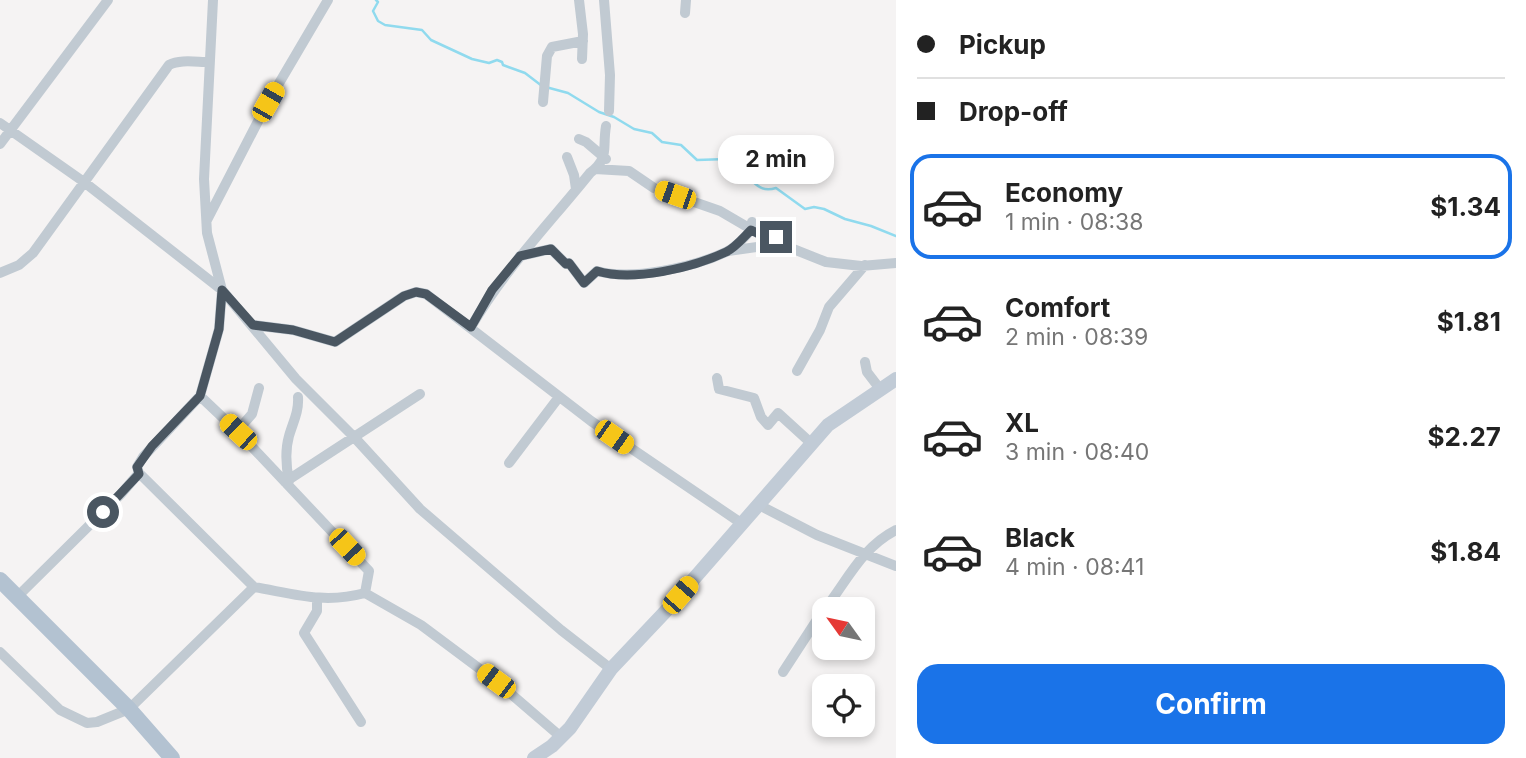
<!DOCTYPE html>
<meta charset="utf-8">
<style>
:root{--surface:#fff;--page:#f2f2f2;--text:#222;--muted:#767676;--line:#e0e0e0;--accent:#1a73e8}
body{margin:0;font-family:Inter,sans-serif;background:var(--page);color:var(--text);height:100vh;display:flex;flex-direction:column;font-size:26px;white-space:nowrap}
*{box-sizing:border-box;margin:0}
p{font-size:23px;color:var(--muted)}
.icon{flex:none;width:38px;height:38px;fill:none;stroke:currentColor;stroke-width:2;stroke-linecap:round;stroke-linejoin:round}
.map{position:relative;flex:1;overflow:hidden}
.side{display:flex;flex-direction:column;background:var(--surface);width:630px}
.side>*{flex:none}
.guide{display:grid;align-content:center;height:154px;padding:0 21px;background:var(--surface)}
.needle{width:46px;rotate:303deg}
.tools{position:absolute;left:812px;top:597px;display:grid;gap:14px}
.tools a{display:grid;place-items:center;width:63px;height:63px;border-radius:14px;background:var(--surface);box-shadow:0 4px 10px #0003;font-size:35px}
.end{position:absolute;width:32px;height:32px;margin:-16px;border:9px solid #4a5661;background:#fff;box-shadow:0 0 0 4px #fff}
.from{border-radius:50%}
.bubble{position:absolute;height:49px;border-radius:21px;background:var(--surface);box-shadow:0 4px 10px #0003;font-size:23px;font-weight:700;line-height:49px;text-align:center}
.car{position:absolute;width:21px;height:42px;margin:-21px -10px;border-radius:9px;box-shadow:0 0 5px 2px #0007;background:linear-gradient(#f5c518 24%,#345 0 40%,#f5c518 0 76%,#345 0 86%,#f5c518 0)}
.guide b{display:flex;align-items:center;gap:24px;height:66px;font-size:26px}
.guide b+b{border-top:2px solid var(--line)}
.guide i{width:18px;height:18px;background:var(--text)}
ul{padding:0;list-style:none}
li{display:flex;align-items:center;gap:21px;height:105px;margin:0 14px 10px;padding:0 7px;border:4px solid transparent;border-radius:21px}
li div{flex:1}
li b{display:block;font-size:26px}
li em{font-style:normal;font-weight:700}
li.active{border-color:var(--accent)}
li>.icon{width:63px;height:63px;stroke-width:1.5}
.action{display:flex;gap:14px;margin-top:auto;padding:14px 21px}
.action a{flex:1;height:80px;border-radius:21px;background:var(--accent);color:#fff;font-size:28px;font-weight:700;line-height:80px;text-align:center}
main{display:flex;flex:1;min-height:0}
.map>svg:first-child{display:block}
</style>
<main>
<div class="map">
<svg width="896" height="758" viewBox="0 0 896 758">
<rect width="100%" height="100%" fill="#f5f3f3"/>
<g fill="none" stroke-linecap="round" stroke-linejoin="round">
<path stroke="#90daee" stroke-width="2.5" d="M376 0 378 2 373 11 378 21 385 25 422 30 431 40 472 59 489 63 497 60 502 62 503 65 525 73 542 86 568 93 599 112 614 117 634 129 652 133 662 142 681 145 697 160 727 159C733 167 738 170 745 175 756 183 760 193 776 188L805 209 814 207 824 209 845 219 871 226 896 236"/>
<path stroke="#c1cad2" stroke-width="10" d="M579 0 583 34 582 59
M604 0 610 75 609 111
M685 13 686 0
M543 102 547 56 552 47 583 41
M0 123 84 182 222 290 296 379 355 438 420 509 561 630 611 669
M579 139 586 142 606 159
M0 144 108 0
M567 157 574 175 576 189
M595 169 629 171 654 188 720 211 768 239 826 262 861 266 896 263
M207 220 268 102 328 0
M728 251 779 244
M520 256 551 249 566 264 569 263 584 283 597 271C631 281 694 267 726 252 735 248 744 238 751 230L752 222
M0 273 19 265 33 253 169 65C180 59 196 62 209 62
M253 325 293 330 335 342 404 296 416 292 426 294 591 421 741 523
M471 327C504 270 549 224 590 173 610 157 602 150 606 126
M865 362 867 372 880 389
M797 371 820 330 829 307 865 265
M717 378 719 389 754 398 761 417 768 425 778 413 812 444
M200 396 238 432 369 571 365 593 421 625 496 681 561 737
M238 432V430L252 414 259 388
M509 463 559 397
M289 481C286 466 285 450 289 436 293 422 299 412 298 397
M285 482 420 394
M759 505 817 535 896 566
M254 587C295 594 324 604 365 593
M18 596 121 494 139 473 137 467 143 457 200 396 219 329 222 290 207 233 204 179 213 0
M317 599V611L304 633 361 722
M825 609C847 581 862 547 896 530
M0 652 60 710 87 723 97 722 129 709 254 587 139 473
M783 672 824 609"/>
<path stroke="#c1cbd6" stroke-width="14" d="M534 758 552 746 570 728 611 669 664 613 828 425 896 379"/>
<path stroke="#b3c2d1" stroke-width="16" d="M0 580 129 709 172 758"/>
</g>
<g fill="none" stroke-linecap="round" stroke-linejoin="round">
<path stroke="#4a5661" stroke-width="9" d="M103 512 139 474 137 467 152 446 200 396 219 329 222 290 253 325 293 330 335 342 404 296 416 292 426 294 471 327 492 290 520 256 551 249 566 264 569 263 584 283 597 271C633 282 692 268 726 252 735 248 743 238 751 230L775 242 776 237"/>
</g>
</svg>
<div class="tools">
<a><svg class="needle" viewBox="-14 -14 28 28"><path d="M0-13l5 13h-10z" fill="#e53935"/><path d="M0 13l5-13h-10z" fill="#767676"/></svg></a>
<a><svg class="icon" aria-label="locate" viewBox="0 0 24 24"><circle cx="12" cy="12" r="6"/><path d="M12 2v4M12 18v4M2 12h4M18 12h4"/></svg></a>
</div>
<i class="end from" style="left:103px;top:512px"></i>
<i class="end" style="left:776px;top:237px"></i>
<div class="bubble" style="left:718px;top:135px;width:116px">2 min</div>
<i class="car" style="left:268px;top:102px;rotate:30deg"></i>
<i class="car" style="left:675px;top:195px;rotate:289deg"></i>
<i class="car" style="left:238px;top:432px;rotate:313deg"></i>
<i class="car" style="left:614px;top:437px;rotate:125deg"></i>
<i class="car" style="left:347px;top:547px;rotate:137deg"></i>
<i class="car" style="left:680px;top:595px;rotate:41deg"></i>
<i class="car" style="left:496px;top:681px;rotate:307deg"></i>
</div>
<section class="side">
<div class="guide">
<b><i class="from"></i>Pickup</b>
<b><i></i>Drop-off</b>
</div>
<ul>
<li class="active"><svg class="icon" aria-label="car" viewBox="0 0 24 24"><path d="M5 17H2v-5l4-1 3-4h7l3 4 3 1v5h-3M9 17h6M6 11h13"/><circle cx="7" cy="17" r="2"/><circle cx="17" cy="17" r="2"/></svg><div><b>Economy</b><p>1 min · 08:38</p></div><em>$1.34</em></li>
<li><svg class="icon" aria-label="car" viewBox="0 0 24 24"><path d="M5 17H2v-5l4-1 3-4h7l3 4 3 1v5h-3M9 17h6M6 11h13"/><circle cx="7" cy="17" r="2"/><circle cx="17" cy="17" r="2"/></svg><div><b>Comfort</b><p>2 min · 08:39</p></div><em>$1.81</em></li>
<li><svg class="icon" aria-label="car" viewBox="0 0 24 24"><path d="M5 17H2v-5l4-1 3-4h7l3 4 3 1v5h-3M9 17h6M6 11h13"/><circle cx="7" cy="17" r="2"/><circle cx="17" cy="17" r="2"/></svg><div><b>XL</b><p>3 min · 08:40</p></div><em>$2.27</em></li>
<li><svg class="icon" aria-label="car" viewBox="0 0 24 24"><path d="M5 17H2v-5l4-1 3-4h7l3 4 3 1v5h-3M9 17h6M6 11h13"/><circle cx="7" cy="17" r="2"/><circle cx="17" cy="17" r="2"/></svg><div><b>Black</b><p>4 min · 08:41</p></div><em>$1.84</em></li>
</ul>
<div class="action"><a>Confirm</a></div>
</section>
</main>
